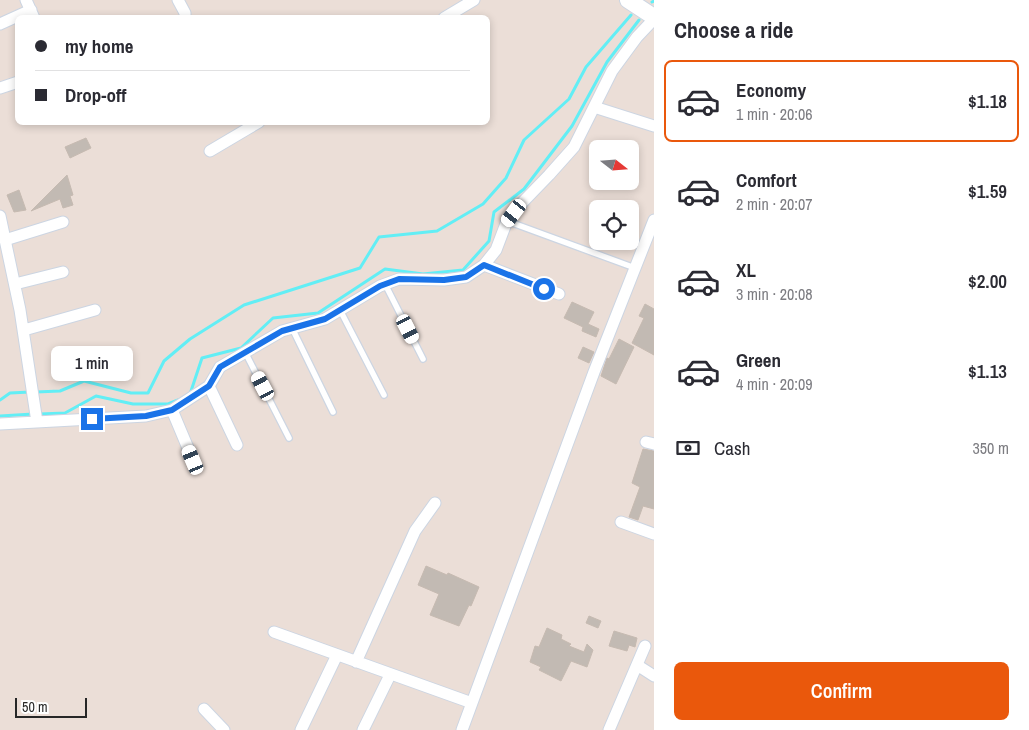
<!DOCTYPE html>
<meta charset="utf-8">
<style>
:root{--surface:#fff;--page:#f2f2f3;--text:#2b2b33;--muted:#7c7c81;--line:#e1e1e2;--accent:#ea580c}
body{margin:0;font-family:"Archivo Narrow",sans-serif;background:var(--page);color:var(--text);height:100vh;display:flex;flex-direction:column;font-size:19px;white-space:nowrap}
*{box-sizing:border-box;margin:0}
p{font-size:16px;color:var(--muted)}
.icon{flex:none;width:28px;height:28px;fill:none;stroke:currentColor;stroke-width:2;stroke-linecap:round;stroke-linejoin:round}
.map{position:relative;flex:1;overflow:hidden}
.details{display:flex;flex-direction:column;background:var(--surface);width:375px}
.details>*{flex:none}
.banner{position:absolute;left:15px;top:15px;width:475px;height:110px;border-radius:8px;box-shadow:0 2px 8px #0003;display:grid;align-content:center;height:110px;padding:0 20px;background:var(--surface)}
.needle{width:32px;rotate:107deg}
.tools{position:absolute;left:589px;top:140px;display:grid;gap:10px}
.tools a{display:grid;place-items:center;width:50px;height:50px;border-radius:8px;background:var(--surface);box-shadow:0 2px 8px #0003;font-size:25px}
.scale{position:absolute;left:15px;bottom:12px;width:72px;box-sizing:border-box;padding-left:5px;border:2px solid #272727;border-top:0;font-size:14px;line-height:18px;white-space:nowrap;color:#272727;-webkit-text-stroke:4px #fff;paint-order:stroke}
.end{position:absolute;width:22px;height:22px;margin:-11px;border:6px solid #1a73e8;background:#fff;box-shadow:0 0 0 2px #fff}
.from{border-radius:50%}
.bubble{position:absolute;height:35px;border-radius:8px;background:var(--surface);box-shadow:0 2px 8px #0003;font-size:16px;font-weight:600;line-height:35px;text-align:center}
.car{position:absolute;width:15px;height:30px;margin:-15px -8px;border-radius:6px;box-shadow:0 0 4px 1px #0007;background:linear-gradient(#fff 24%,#345 0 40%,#fff 0 76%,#345 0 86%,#fff 0)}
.banner b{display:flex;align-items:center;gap:18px;height:48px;font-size:19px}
.banner b+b{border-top:1px solid var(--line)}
.banner i{width:12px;height:12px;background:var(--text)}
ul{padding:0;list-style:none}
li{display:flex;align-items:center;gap:15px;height:82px;margin:0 10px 8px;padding:0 10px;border:2px solid transparent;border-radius:8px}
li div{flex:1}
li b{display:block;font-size:19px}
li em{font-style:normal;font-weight:600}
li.active{border-color:var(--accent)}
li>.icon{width:45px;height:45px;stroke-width:1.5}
h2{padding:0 20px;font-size:22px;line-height:60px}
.pay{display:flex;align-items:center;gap:12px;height:55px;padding:0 20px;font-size:19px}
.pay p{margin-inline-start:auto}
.action{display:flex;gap:10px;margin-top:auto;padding:10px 20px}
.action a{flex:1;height:58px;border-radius:8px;background:var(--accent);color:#fff;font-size:20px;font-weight:600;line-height:58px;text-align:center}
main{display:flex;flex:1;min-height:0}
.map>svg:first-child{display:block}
</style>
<main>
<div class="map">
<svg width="654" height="730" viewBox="0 0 654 730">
<rect width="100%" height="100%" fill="#ebded7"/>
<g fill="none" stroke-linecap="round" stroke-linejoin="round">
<path stroke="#62eef5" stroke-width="3" d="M652 2 654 1
M36 392 60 391 84 381 131 393H148L164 361 190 339 244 305 360 268 379 237 437 231 483 204 506 178 524 140 569 99 586 67 631 15
M190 394 202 358 241 348 273 318 318 313 385 269 423 274 463 270 489 241 494 212 524 189 572 126 607 62 639 20
M0 400 10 393 30 392
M40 414 65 413 96 396 133 404H168L178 400
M0 416 33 414"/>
</g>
<path fill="#c2bab3" stroke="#c6bab1" d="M86 138 91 148 70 158 65 147Z
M67 175 73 195 70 196 73 205 63 208 60 199 31 211Z
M19 190 26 210 14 212 7 195Z
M572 302 594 312 588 324 599 329 596 337 582 331 583 327 564 318Z
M645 304 654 309V355L632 343 644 318 639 316Z
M619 339 634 347 616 384 601 376 607 358 609 359Z
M583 347 594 352 589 363 578 358Z
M643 449 654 451V509L643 506 638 520 629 517 640 487 632 483Z
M426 566 447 575 448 573 479 587 471 606 469 605 459 626 430 615 439 594 418 585Z
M589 616 601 621 598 628 586 623Z
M547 628 562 635 561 639 571 644 569 646 584 652 587 644 593 650 587 667 571 661 561 681 539 670 541 667 530 662 535 646 539 647Z
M614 631 637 638 635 647 629 645 627 651 609 646Z"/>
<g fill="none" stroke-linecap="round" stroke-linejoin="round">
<defs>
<path id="lane" d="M507 221 635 268
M385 284 423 359
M340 310 384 395
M292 328 333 412
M245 352 289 438"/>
<path id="street" d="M26 0 34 18
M178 0 185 13V18
M444 18 474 0
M0 24 31 10
M0 88 18 82
M594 107 654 126
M210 151 259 122
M0 216 20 310 37 422
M5 240 63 222
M484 265 559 294
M15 284 63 272
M24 330 95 310
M209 386 237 445
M172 410 193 460
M0 424 146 416 172 410 209 386 220 367 282 331 325 319 380 286 399 279 444 280 466 277 484 265 496 250 507 221 520 205 549 175 574 147 612 71 637 37 654 19
M646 442 654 444
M621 522 654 534
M274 632 472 703
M356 662 415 531 435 503
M637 665 654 676
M204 709 224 730
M301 730 337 655
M363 730 390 675
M462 730 594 372 654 220
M609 730 645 646"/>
<path id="secondary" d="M628 0 654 17"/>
</defs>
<use href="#lane" stroke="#ccd5e2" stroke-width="8"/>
<use href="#street" stroke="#ccd5e2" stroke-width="13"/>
<use href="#secondary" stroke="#ccd5e2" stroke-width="18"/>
<use href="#lane" stroke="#fff" stroke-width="5.5"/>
<use href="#street" stroke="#fff" stroke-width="11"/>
<use href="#secondary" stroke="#fff" stroke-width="16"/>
</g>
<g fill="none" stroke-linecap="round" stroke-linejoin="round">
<path stroke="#1a73e8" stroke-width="6" d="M92 419 146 416 172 410 209 386 220 367 282 331 325 319 380 286 399 279 444 280 466 277 484 265 544 289"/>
</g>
</svg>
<div class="tools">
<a><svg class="needle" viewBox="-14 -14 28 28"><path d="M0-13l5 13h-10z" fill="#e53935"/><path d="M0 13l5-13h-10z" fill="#7c7c81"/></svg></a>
<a><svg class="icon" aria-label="locate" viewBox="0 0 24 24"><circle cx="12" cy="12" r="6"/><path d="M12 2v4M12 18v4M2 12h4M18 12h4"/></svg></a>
</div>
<div class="scale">50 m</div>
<i class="end from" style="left:544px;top:289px"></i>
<i class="end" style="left:92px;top:419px"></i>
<div class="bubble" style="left:51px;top:346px;width:82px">1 min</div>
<i class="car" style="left:514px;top:213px;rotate:217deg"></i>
<i class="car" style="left:408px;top:329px;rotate:153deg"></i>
<i class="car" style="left:263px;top:386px;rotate:332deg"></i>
<i class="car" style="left:193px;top:460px;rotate:337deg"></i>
<div class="banner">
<b><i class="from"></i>my home</b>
<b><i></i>Drop-off</b>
</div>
</div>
<section class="details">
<h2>Choose a ride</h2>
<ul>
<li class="active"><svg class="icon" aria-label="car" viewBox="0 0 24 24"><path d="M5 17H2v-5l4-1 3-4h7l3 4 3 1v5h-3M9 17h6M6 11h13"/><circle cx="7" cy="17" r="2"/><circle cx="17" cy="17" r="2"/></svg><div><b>Economy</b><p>1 min · 20:06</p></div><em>$1.18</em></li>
<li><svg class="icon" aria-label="car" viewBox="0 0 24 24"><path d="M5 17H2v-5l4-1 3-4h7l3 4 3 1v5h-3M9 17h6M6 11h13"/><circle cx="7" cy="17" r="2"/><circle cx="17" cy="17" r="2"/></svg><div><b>Comfort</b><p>2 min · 20:07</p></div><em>$1.59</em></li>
<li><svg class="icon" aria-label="car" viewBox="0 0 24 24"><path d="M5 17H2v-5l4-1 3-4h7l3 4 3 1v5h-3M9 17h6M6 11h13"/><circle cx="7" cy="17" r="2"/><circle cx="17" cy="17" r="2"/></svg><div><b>XL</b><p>3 min · 20:08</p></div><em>$2.00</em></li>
<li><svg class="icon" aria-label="car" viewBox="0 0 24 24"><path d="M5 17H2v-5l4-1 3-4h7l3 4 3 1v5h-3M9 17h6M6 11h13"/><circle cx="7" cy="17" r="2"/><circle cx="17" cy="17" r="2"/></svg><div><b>Green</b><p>4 min · 20:09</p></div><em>$1.13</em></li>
</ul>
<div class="pay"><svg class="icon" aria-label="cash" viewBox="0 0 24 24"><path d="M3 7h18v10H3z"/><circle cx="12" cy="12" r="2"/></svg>Cash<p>350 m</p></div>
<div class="action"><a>Confirm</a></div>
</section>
</main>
